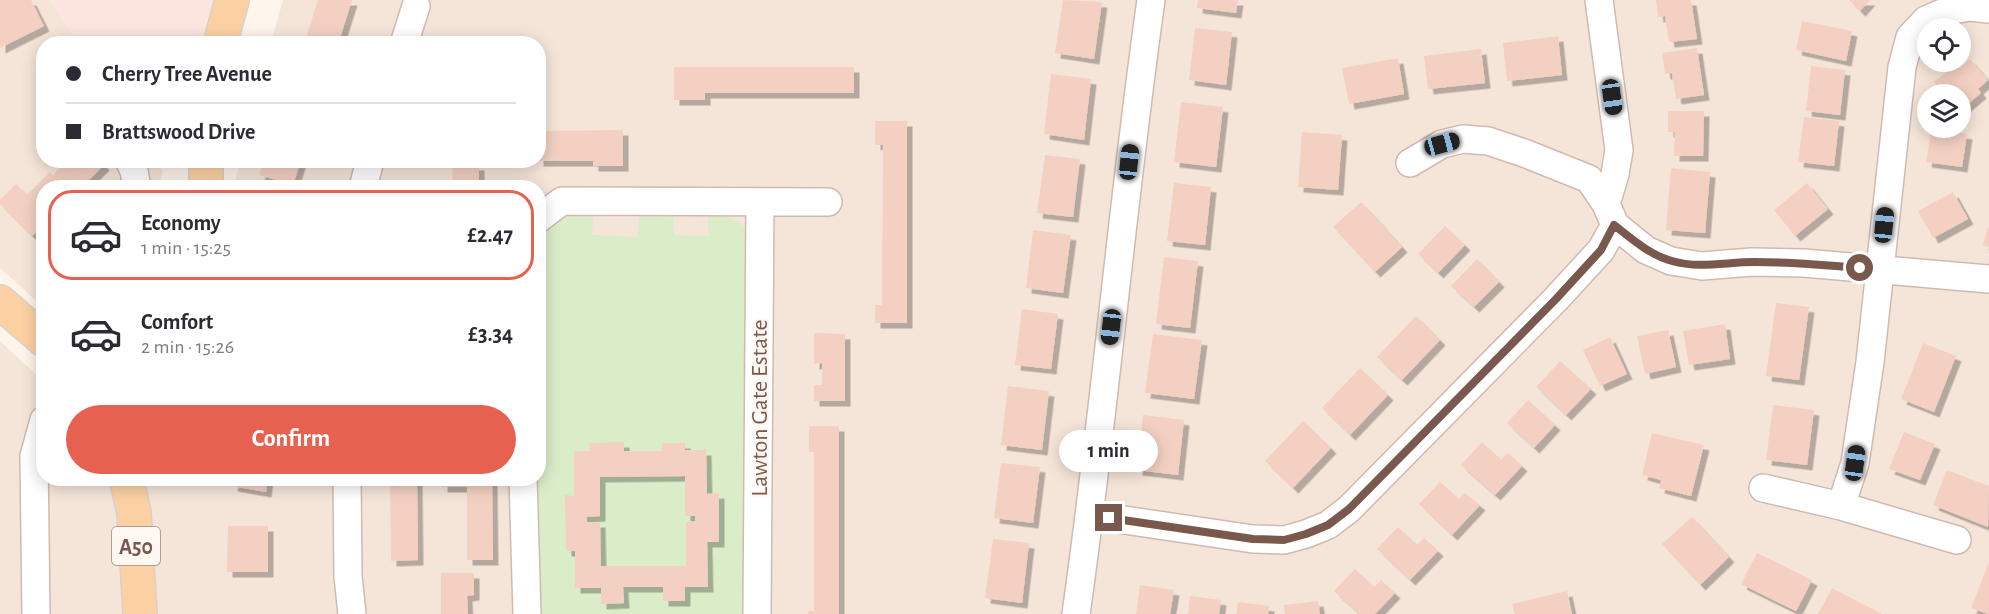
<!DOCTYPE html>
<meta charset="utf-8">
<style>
:root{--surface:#fff;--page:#f7f7f7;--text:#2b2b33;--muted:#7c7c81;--line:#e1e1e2;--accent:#e76150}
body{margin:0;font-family:"Alegreya Sans",sans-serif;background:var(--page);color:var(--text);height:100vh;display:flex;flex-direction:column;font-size:22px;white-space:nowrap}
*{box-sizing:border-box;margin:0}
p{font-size:20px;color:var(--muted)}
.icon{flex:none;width:33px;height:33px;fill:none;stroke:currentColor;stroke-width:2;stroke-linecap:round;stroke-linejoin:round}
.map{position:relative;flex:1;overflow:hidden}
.drawer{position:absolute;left:36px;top:180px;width:510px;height:306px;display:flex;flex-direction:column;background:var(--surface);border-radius:24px;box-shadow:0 3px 15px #0003}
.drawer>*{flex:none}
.top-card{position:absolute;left:36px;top:36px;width:510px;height:132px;border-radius:24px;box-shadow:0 3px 15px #0003;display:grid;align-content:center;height:132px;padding:0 30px;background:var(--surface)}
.fabs{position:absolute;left:1917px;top:18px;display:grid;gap:12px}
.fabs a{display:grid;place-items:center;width:54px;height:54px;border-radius:50%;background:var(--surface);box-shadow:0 3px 15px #0003;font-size:30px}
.end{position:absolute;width:27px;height:27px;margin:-14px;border:8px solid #79584d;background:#fff;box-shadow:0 0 0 3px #fff}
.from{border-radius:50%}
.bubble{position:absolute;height:42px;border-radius:21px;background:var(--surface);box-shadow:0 3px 15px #0003;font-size:20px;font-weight:600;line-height:42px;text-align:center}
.car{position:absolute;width:18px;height:36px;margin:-18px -9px;border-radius:8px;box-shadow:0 0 4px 2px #0007;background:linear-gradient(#222 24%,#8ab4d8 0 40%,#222 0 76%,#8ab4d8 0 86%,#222 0)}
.top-card b{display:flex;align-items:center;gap:21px;height:57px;font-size:22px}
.top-card b+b{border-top:2px solid var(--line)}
.top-card i{width:15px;height:15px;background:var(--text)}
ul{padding:10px 0 0;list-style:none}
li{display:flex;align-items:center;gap:18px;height:90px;margin:0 12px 9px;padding:0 18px;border:3px solid transparent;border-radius:24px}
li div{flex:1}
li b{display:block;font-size:22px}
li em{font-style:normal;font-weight:600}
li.selected{border-color:var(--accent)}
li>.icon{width:54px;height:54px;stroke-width:1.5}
.button{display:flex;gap:12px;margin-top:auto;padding:12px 30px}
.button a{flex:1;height:69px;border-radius:36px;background:var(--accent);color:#fff;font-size:24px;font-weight:600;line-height:69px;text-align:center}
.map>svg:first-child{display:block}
</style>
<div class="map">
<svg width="1989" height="614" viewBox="0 0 1989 614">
<defs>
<filter id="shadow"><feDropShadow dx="5.5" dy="5.5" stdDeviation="0" flood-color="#0004"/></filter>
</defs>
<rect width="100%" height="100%" fill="#fdf4eb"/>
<path fill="#f5e5d9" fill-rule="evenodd" d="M0 0H50L79 43 44 44V160L155 161 163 171 160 187 44 188 43 307 0 268Z
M283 0H1989V614H0V341L43 381 44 478H538V188L233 187 240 161 538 160V44L271 43ZM1928 28H1960V62H1928ZM1928 94H1960V128H1928Z"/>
<path fill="#fde5df" d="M50 0H214L201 43 79 44Z"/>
<path fill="#dbecc8" d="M594 210 592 235 638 237 639 210 674 211V235L709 236 707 212 726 216 744 226 751 247 750 614H542L538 588 539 240C558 215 563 213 594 210Z"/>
<path fill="#f3d0c2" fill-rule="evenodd" filter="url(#shadow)" d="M0 0H31L44 26 0 48Z
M318 0H352L338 44H304Z
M1063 0 1102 2 1094 59 1055 53Z
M1198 0H1238L1236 13 1197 8Z
M1656 0H1691L1697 39 1669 42 1665 16 1658 17Z
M1849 0H1870L1860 11Z
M1802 21 1852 31 1846 61 1796 50Z
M1195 28 1232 32 1226 85 1189 80Z
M1558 36 1562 75 1507 81 1503 43Z
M1697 48 1704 95 1676 99 1672 73 1665 74 1662 53Z
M1481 49 1485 83 1428 89 1424 56Z
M1398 58 1404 94 1349 104 1342 68Z
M1970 59 1988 80 1978 89 1981 93 1960 111V94H1944L1934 82 1957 63 1960 68Z
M1811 66 1845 70 1840 115 1806 111Z
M674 67H854V93H705V100H674Z
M1051 74 1091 79 1084 140 1044 134Z
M1181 102 1223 107 1216 167 1174 162Z
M1668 111H1704L1703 156H1674L1675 132H1668Z
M1804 117 1839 121 1834 166 1798 162Z
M875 121H907V323H875V305H882L883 145H875Z
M1932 128 1967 134 1962 167 1926 162Z
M623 130V166H593V161H538V131Z
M1302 132 1342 135 1338 190 1298 187Z
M1045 155 1080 159 1073 217 1037 213Z
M67 160H100L104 165 81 188H44V225L32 236 0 204V200L16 184 27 195 50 172 53 175Z
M264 160H301L293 185 259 175Z
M452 165H479V188H453Z
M1671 168 1710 172 1705 233 1666 230Z
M1174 183 1211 187 1205 245 1167 241Z
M1807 183 1828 209 1795 236 1774 210Z
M1953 192 1968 219 1933 238 1918 211Z
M1361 202 1402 247 1375 272 1333 227Z
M1445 226 1465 245 1438 273 1418 254Z
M1988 227H1989V247L1983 245Z
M1033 230 1071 235 1063 293 1026 288Z
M1164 257 1198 261 1190 328 1156 324Z
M1477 259 1499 282 1474 307 1451 286Z
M1776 303 1809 307 1799 380 1766 376Z
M1022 309 1058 314 1051 369 1015 365Z
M1416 316 1440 340 1402 380 1377 357Z
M1725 324 1730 359 1689 365 1683 331Z
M1668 330 1676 367 1645 374 1637 336Z
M814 333 845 334V401H814V385H822V363L814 364Z
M1153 334 1202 340 1194 399 1145 393Z
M1610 337 1627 374 1600 386 1583 350Z
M1923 343 1956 356 1934 412 1901 399Z
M1560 361 1591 389 1566 415 1536 387Z
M1360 368 1388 395 1350 435 1322 408Z
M1008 386 1049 391 1042 450 1001 445Z
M1528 400 1555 425 1534 448 1507 423Z
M1773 405 1814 410 1807 465 1766 460Z
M1143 415 1184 420 1178 475 1137 470Z
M1303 421 1331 448 1293 488 1265 461Z
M809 426H839V614H808V611H814V452H809Z
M1904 432 1935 444 1920 480 1889 469Z
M1652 433 1704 445 1691 496 1659 488 1661 480 1642 475Z
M624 442V451H662V443H685V450H706L707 494 719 493V542H707L708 587H685V601H663V587H623L624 603 601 604V588H575V551H566L565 495 574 496V451H590L589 443ZM685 476V516H695V521L686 522V566H601L600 522H587V517L600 516V477Z
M1482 442 1501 460 1508 453 1522 466 1495 495 1461 465Z
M1001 463 1040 467 1033 523 994 518Z
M1947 470 1989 486 1988 527 1933 505Z
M234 478H268L266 492 232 486Z
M390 478H417L418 560 391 561Z
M442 478H492L493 560H467V487H442Z
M1440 482 1459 499 1465 493 1480 505 1452 535 1419 504Z
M1692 517 1729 557 1700 585 1662 544Z
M228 526H268V572H227Z
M1398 527 1417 545 1424 538 1438 551 1410 580 1377 549Z
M993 539 1029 543 1022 603 985 598Z
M1757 553 1812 580 1796 611 1741 584Z
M1989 562V614H1988L1971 608Z
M1355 569 1374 587 1381 580 1395 593 1375 614H1359L1334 591Z
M441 573H474V595L467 596 468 614H441Z
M1140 585 1174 590 1170 614H1136Z
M1832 588 1882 614H1818Z
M1567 591 1572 614H1515L1512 604Z
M1190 596 1221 600 1219 614H1188Z
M1318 601 1320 614H1285L1284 605Z
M1238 602 1269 606 1268 614H1236Z"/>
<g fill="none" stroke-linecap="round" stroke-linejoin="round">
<defs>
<path id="minor" d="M1599 0 1619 150 1615 174 1606 204 1615 225
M404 44 416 6
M129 160 134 171 137 188
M1410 163 1442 144 1463 139 1488 141 1524 153 1589 179 1606 204
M363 188 370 160
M538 219 562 201 828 202
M1615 225 1646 250 1671 261 1702 266 1752 262 1804 263 1989 279
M347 478 348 576 352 614
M523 478 527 614
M1763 488 1841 506 1957 540
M1841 506 1855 463 1870 362 1902 67 1910 37 1926 20 1947 11 1970 7 1989 9
M1090 515 1253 539 1284 540 1306 534 1328 525 1349 509 1556 299 1601 250 1615 225
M36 614 34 456 44 420
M757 614 760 203
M1076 614C1105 410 1122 204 1151 0"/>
<path id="major" d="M220 44 232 0
M206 188V160
M0 302 44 340
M126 478 134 512 140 614"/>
</defs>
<use href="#minor" stroke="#d0baaf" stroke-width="30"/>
<use href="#major" stroke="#d9d0cd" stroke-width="36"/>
<use href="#minor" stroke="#fff" stroke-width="27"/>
<use href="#major" stroke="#fbd1a4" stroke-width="33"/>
</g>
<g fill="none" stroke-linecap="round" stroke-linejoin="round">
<path stroke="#79584d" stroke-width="8" d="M1109 518 1253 539 1284 540 1306 534 1328 525 1349 509 1556 299 1601 250 1614 225C1632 239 1650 255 1672 261 1700 269 1726 262 1755 262 1790 262 1825 265 1860 268"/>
</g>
<g text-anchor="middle" stroke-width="5" stroke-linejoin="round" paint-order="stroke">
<rect fill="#fff8f2" stroke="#a1887e" stroke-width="1.5" x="112" y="527" width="48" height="38" rx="4.5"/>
<g font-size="22" font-weight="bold" fill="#79584d">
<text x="136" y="554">A50</text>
</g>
<g font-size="24" fill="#79584d" stroke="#fff8f2">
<text transform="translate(759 408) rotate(-90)" y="8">Lawton Gate Estate</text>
</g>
</g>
</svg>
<div class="fabs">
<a><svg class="icon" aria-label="locate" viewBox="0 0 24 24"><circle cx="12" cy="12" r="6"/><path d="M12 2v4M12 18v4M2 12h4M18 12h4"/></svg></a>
<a><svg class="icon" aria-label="layers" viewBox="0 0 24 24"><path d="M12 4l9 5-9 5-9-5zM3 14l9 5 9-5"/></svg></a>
</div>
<i class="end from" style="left:1860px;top:268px"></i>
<i class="end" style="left:1109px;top:518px"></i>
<div class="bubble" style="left:1059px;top:430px;width:99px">1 min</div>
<i class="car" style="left:1612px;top:97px;rotate:172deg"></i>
<i class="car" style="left:1442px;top:144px;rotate:75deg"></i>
<i class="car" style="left:1129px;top:162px;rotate:6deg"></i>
<i class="car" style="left:1884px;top:225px;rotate:6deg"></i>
<i class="car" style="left:1111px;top:327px;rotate:187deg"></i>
<i class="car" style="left:1855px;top:463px;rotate:8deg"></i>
<div class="top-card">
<b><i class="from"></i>Cherry Tree Avenue</b>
<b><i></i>Brattswood Drive</b>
</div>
<section class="drawer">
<ul>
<li class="selected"><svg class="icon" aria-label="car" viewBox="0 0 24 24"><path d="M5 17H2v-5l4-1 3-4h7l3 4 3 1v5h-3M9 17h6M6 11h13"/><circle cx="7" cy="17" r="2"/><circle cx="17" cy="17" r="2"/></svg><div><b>Economy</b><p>1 min · 15:25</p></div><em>£2.47</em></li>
<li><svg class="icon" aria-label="car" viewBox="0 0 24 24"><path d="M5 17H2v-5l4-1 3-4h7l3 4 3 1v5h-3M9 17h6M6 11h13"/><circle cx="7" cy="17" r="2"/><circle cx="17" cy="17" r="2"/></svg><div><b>Comfort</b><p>2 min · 15:26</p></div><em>£3.34</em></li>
</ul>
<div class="button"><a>Confirm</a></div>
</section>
</div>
